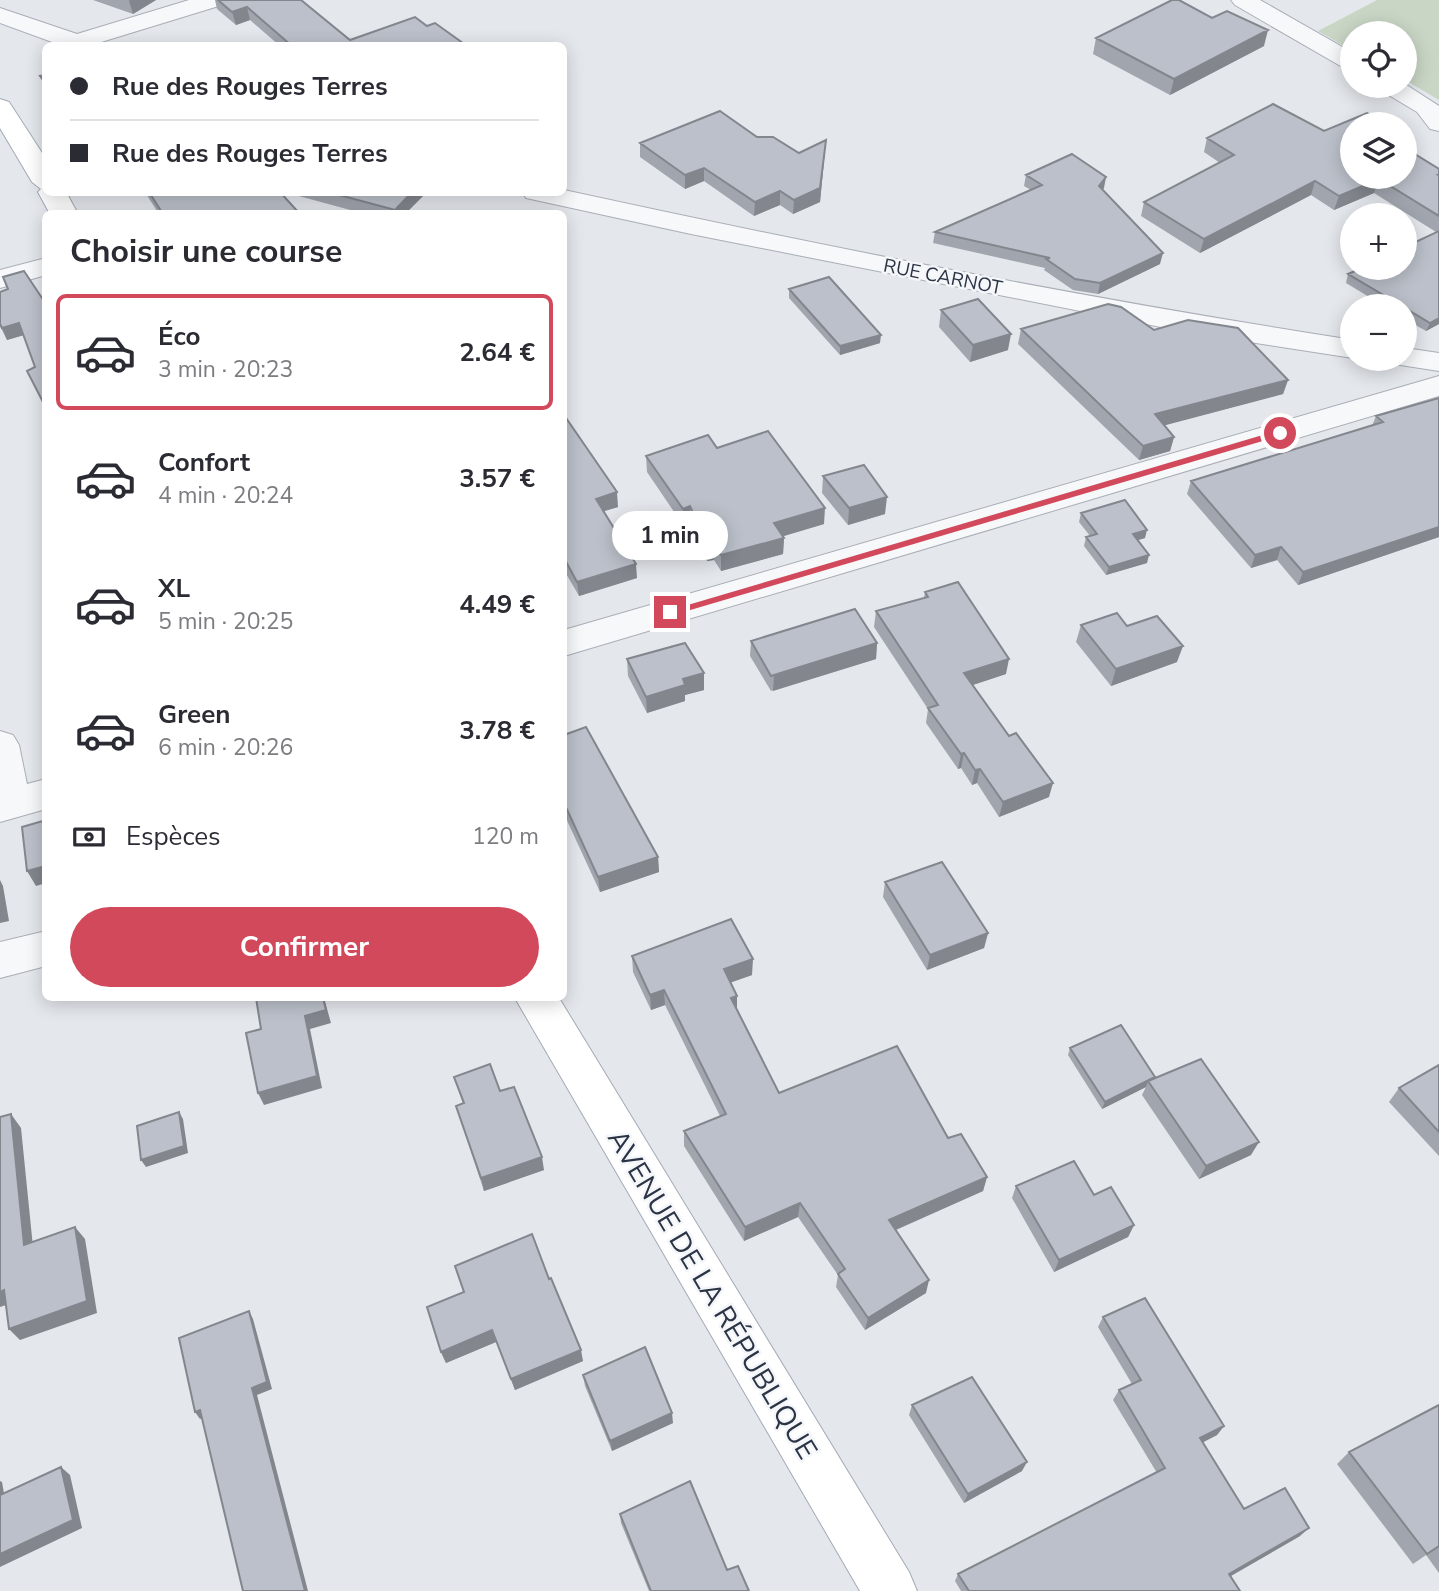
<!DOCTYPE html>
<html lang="fr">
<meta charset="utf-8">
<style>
:root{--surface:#fff;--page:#f7f7f7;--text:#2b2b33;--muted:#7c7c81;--line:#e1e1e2;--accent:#d1495b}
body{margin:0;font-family:"Nunito Sans",sans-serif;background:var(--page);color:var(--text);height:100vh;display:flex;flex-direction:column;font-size:26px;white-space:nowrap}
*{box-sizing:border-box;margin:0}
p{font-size:23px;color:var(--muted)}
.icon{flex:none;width:38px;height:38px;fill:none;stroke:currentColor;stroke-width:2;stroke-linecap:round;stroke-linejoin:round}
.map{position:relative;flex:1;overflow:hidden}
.panel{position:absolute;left:42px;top:210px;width:525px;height:791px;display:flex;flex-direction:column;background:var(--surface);border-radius:10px;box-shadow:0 4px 18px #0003}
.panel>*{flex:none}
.top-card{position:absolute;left:42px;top:42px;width:525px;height:154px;border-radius:10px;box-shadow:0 4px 18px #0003;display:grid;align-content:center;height:154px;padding:0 28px;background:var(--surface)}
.fabs{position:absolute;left:1340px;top:21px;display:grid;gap:14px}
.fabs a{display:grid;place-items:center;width:77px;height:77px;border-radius:50%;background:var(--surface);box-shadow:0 4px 18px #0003;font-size:35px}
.end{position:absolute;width:32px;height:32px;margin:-16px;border:9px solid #d1495b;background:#fff;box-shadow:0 0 0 4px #fff}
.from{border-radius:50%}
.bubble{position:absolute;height:49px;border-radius:24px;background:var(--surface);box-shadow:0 4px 18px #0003;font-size:23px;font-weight:700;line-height:49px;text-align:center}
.top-card b{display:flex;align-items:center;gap:24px;height:66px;font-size:26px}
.top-card b+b{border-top:2px solid var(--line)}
.top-card i{width:18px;height:18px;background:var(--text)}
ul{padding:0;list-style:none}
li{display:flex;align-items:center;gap:21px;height:116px;margin:0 14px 10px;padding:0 14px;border:4px solid transparent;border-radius:10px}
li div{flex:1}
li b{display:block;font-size:26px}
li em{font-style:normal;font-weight:700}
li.selected{border-color:var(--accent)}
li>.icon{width:63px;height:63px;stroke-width:1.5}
h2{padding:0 28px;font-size:32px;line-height:84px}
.pay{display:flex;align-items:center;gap:18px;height:77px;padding:0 28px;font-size:26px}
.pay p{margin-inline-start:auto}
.action{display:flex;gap:14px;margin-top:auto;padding:14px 28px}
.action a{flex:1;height:80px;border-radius:42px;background:var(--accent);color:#fff;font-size:28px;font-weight:700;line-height:80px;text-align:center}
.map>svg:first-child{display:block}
</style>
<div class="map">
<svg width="1439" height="1591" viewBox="0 0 1439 1591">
<rect width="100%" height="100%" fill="#e4e7ec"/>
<path fill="#c9d6c5" d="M1377 0H1439V100L1405 80V33H1353V51L1318 31Z"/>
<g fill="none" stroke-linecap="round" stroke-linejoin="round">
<defs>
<path id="minor" d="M189 0H226L222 5 98 43 100 46H63L0 23V8L77 34Z
M1231 0H1260L1353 53V70L1344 68 1235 5Z
M1405 84 1439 106V131L1430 129 1417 112 1382 91 1378 86Z
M564 190C825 247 1088 299 1353 340V358L1191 333 691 234 526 198 523 192H564Z
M46 258V275L0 288V270Z
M1405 348 1439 353V371L1394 364 1391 359H1405Z
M1439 376V396L564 656V630Z
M0 731 13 735 19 745 27 784 46 779V809L0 822Z
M46 931V966L0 978V942Z"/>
<path id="major" d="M0 99 9 102 46 159V192H66L78 214H50L38 192 41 189 32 182 0 128Z
M515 998H559L909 1572 917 1591H860Z"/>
</defs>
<use href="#minor" stroke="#a9aeb7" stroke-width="2"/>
<use href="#major" stroke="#a3abb8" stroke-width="2"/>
<use href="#minor" fill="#f7f8fa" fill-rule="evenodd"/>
<use href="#major" fill="#fff" fill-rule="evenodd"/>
</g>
<path fill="#a1a5ae" d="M93 0H156L133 14Z
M215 0H301L350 40 427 26 467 46H280L250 20 236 25 217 9Z
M1212 18 1264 46 1170 95 1093 54 1096 38Z
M1353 124 1439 169V324L1426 331 1405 319V306H1384L1346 283 1348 274 1436 232 1374 193 1334 210 1311 195 1200 253 1141 216 1144 202 1220 163 1204 152 1207 138 1324 131Z
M757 137 799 153 826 140 820 202 793 214 780 205 754 216 704 181 685 189 640 157V143Z
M1026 175 1104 188 1102 190 1160 264 1098 294 1073 290 1044 270 1045 268 933 243 935 232 1031 190 1024 186Z
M146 192H280L300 214H159L148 197Z
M284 192H424L425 194 405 214H365Z
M24 271 46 409 27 371 35 367 24 335 7 340 0 326V292L8 289Z
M789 289 880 343 840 355 789 298Z
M941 310 1008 350 970 362 939 327Z
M1021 329 1154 330 1288 380 1283 394 1164 425 1174 437 1170 451 1139 460 1018 344Z
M1439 398V537L1298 585 1277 560 1251 568 1187 494 1191 481 1372 426 1376 416Z
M564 415 618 507 604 511 637 578 579 596 564 570Z
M717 448 824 524 783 536 784 538 783 554 721 571 714 560 707 561 690 522 683 525 647 472 646 456Z
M823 476 885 514 848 525 822 493Z
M1081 513 1145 538 1138 540 1147 563 1106 575 1084 546 1086 537 1090 536 1079 522Z
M925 592 1006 674 972 685 1049 797 999 817 977 783 972 785 961 768 958 769 926 723 928 709 874 627 876 611 924 598Z
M1081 625 1127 626 1177 662 1111 686 1076 642Z
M751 641 877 643 876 659 771 691 750 656Z
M627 659 704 673V690L685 695V701L647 713 628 676Z
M564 735 658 857 659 872 600 892 564 814Z
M885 882 988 933 984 948 927 970 883 897Z
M632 956 752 975 731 982 737 1010 779 1093 948 1138 987 1177 983 1191 896 1230 926 1293 865 1330 836 1287 838 1275 798 1217 744 1241 684 1146V1131L720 1116 665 1005 651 1010 633 972Z
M1070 1048 1155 1077V1079L1251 1155 1199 1179 1142 1095 1146 1087 1102 1109 1068 1055Z
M1439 1065V1156L1389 1102 1399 1088Z
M454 1077 500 1091 544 1170 484 1191 456 1106 463 1104Z
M1016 1186 1094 1195 1134 1225 1128 1237 1054 1272 1012 1198Z
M549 1279 583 1361 515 1390 496 1342 446 1363 441 1352Z
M1103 1317 1224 1426 1217 1435 1203 1442 1244 1509 1300 1536 1231 1576 1240 1591H961L955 1581 958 1574 1157 1473 1113 1400 1119 1390 1132 1384 1098 1327Z
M583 1375 673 1423 612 1451 585 1386Z
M912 1405 1022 1471 964 1503 909 1415Z
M1439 1405V1573L1426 1555 1413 1564 1337 1464 1349 1452Z
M620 1514 727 1570 749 1591H649L621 1523Z"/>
<path fill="#83868d" d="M130 0H156L133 14 129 1Z
M247 7 250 20 236 25 232 12Z
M1268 30 1264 46 1170 95 1174 79Z
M826 140 820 202 793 214 794 200Z
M704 168V181L685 189V175Z
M1106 177 1104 188 1097 197 1099 186Z
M1379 179 1374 193 1334 210 1339 196Z
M1315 181 1311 195 1200 253 1204 239Z
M780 191V205L754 216 755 202Z
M412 192H424L425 194 405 214H395V210Z
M1163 253 1160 264 1098 294 1100 283Z
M1439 318V324L1426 331 1430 323Z
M19 323 24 335 7 340 2 328Z
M1011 334 1008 350 970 362 973 345Z
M881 335 880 343 840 355V346Z
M1288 380 1283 394 1151 429 1155 414Z
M1174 437 1170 451 1139 460 1143 446Z
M617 492 618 507 598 513 596 499Z
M887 497 885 514 848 525 849 508Z
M690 506V522L683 525V509Z
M825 508 824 524 774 539V523Z
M1439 527V537L1298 585 1303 572Z
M1147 530 1145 538 1131 542 1133 534Z
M784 538 783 554 721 571V555Z
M713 544 714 560 707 561V545Z
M1281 547 1277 560 1251 568 1255 555Z
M1149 555 1147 563 1106 575 1109 567Z
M636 564 637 578 579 596 577 582Z
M877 643 876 659 773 691 774 676Z
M1183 646 1177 662 1111 686 1116 669Z
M1009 659 1006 674 961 689 964 673Z
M704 673V690L685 695V701L647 713 646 697 683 679Z
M964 753 961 768 958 769 961 754Z
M980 769 977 783 972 785 975 770Z
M1053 783 1049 797 999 817 1003 802Z
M658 857 659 872 600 892 598 877Z
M46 866V883L36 886 27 871Z
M0 880 3 886 9 921 0 923Z
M988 933 984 948 927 970 930 955Z
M753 959 752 975 724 985V969Z
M664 990 665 1005 651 1010 650 995Z
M737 996V1012L731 998Z
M323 998H324L331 1023 310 1029 322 1088 264 1105 258 1093 305 1016Z
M1155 1077 1152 1084 1148 1081 1146 1087 1102 1109 1105 1102Z
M179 1112 183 1119 188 1153 146 1167 141 1160Z
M11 1114 21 1128 34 1257 24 1245Z
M1259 1142 1251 1155 1199 1179 1206 1166Z
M542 1157 544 1170 484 1191 481 1178Z
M987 1177 983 1191 886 1234 889 1220Z
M800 1203 798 1217 744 1241 745 1227Z
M1134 1225 1128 1237 1054 1272 1059 1260Z
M75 1227 85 1239 97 1313 20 1340 9 1329Z
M929 1280 926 1293 865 1330 868 1318Z
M4 1290 15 1302 0 1307V1292Z
M249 1311 253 1319 272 1389 257 1395 308 1591H305L252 1388Z
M492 1330 496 1342 446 1363 441 1352Z
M581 1350 583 1361 515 1390 511 1379Z
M200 1410 205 1417 200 1419 195 1412Z
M672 1413 673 1423 612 1451 610 1441Z
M1224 1426 1217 1435 1194 1447 1200 1438Z
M1027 1462 1022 1471 964 1503 968 1494Z
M61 1467 70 1475 82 1528 0 1567V1554Z
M0 1481 2 1482 6 1505 0 1500Z
M1309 1528 1300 1536 1222 1581 1229 1574Z"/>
<path fill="#bbc0ca" stroke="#83868d" stroke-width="2" d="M218 0H301L350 40 415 17 427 26 435 23 467 46H292L247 7 232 12Z
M1172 0H1179L1212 18 1227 11 1268 30 1174 79 1096 38Z
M46 75V84L40 76Z
M1273 104 1324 131 1367 113 1387 124H1353V177H1405V148L1439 169V175H1438L1439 176V216L1379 179 1339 196 1315 181 1204 239 1144 202 1234 155 1207 138Z
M720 111 757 137H773L799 153 826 140 820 188 794 200 780 191 755 202 704 168 685 175 640 143Z
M1072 154 1106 177 1099 186 1163 253 1100 283 1075 279 1046 259 1050 258 935 232 1042 185 1026 175Z
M149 192H280L300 214H163Z
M328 192H412L395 210Z
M1439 231V318L1430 323 1405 308V306H1402L1348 274 1362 268H1405V247Z
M24 271 46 304V409L42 400 27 371 35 367 19 323 2 328 0 324V292L8 289 3 277Z
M829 277 881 335 840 346 789 289Z
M978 299 1011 334 973 345 941 310Z
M1108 304 1121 307 1154 330 1188 320 1238 328 1288 380 1155 414 1174 437 1143 446 1021 329Z
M1439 398V527L1303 572 1281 547 1255 555 1191 481 1383 422 1376 416Z
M564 415 617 492 596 499 636 564 577 582 564 558Z
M768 431 825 508 774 523 784 538 721 555 713 544 707 545 690 506 683 509 646 456 708 435 717 448Z
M864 465 887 497 849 508 823 476Z
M1125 500 1147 530 1133 534 1149 555 1109 567 1086 537 1097 534 1081 513Z
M958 582 1009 659 964 673 1009 736 1016 733 1053 783 1003 802 980 769 975 770 964 753 961 754 928 708 938 705 876 611 928 597 925 592Z
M855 609 877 643 771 676 751 641Z
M1117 613 1127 626 1157 616 1183 646 1116 669 1081 625Z
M685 643 704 673 683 679 685 685 646 697 627 659Z
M586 727 658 857 598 877 564 803V735Z
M46 820V866L27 871 22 827Z
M942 862 988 933 930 955 885 882Z
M731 919 753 959 724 969 737 996 731 998 779 1093 897 1046 948 1138 961 1134 987 1177 889 1220 929 1280 868 1318 838 1274 845 1269 800 1203 745 1227 684 1131 726 1114 664 990 650 995 632 956Z
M256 998H323L326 1010 305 1016 317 1076 258 1093 246 1033 261 1029Z
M1121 1025 1155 1077 1105 1102 1070 1048Z
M1201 1059 1259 1142 1206 1166 1148 1081Z
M490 1064 500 1091 514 1087 542 1157 481 1178 456 1106 464 1103 454 1077Z
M1439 1065V1132L1399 1088Z
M179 1112 184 1146 141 1160 137 1126Z
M11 1114 24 1245 75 1227 87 1301 9 1329 4 1290 0 1292V1117Z
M1074 1161 1094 1195 1111 1187 1134 1225 1059 1260 1016 1186Z
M532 1234 549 1279 551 1278 581 1350 511 1379 492 1330 441 1352 427 1307 464 1292 455 1266Z
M1145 1298 1224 1426 1200 1438 1244 1509 1285 1488 1309 1528 1229 1574 1240 1591H969L958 1574 1165 1468 1119 1390 1141 1380 1103 1317Z
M249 1311 267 1382 252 1388 305 1591H243L200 1410 195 1412 179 1338Z
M645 1347 672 1413 610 1441 583 1375Z
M972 1377 1027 1462 968 1494 912 1405Z
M1439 1405V1546L1427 1554 1349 1452Z
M61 1467 73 1520 0 1554V1495Z
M690 1481 727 1570 738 1566 749 1591H651L620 1514Z"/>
<path fill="#d1495b" d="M1280 430 1283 431V435L670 616 664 612Z"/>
<g text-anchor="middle" stroke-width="5" stroke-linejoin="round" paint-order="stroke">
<g font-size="19" fill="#2b3445" stroke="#f4f6f9">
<text transform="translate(943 276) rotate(11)" y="7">RUE CARNOT</text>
</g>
<g font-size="28" fill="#2b3445" stroke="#f4f6f9">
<text transform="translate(713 1294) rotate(59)" y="10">AVENUE DE LA RÉPUBLIQUE</text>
</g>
</g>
</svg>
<div class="fabs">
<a><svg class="icon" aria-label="locate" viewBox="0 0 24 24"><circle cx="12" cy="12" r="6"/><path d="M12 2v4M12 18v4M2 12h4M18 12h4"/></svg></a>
<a><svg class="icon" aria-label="layers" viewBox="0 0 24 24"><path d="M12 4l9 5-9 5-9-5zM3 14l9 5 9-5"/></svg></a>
<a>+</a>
<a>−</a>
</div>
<i class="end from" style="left:1280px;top:433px"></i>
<i class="end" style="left:670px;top:612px"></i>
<div class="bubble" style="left:612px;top:511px;width:116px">1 min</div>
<div class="top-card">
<b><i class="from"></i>Rue des Rouges Terres</b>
<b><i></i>Rue des Rouges Terres</b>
</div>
<section class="panel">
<h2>Choisir une course</h2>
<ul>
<li class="selected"><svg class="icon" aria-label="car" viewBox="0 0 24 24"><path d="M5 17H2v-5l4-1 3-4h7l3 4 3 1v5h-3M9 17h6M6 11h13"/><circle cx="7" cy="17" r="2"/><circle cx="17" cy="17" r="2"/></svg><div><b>Éco</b><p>3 min · 20:23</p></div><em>2.64 €</em></li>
<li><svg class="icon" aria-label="car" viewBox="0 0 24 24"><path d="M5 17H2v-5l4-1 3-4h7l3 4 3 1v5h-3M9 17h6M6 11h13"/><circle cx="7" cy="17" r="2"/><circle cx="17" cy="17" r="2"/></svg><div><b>Confort</b><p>4 min · 20:24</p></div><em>3.57 €</em></li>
<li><svg class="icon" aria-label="car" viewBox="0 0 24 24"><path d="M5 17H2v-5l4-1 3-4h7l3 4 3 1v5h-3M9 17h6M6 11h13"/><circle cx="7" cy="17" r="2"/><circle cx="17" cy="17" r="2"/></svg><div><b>XL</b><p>5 min · 20:25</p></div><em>4.49 €</em></li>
<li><svg class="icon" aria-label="car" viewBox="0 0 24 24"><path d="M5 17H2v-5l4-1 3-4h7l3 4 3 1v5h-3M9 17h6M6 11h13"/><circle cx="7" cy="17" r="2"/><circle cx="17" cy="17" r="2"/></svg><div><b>Green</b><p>6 min · 20:26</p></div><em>3.78 €</em></li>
</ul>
<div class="pay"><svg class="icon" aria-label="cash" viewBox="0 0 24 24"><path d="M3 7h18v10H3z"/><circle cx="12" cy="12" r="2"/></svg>Espèces<p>120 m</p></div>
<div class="action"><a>Confirmer</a></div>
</section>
</div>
